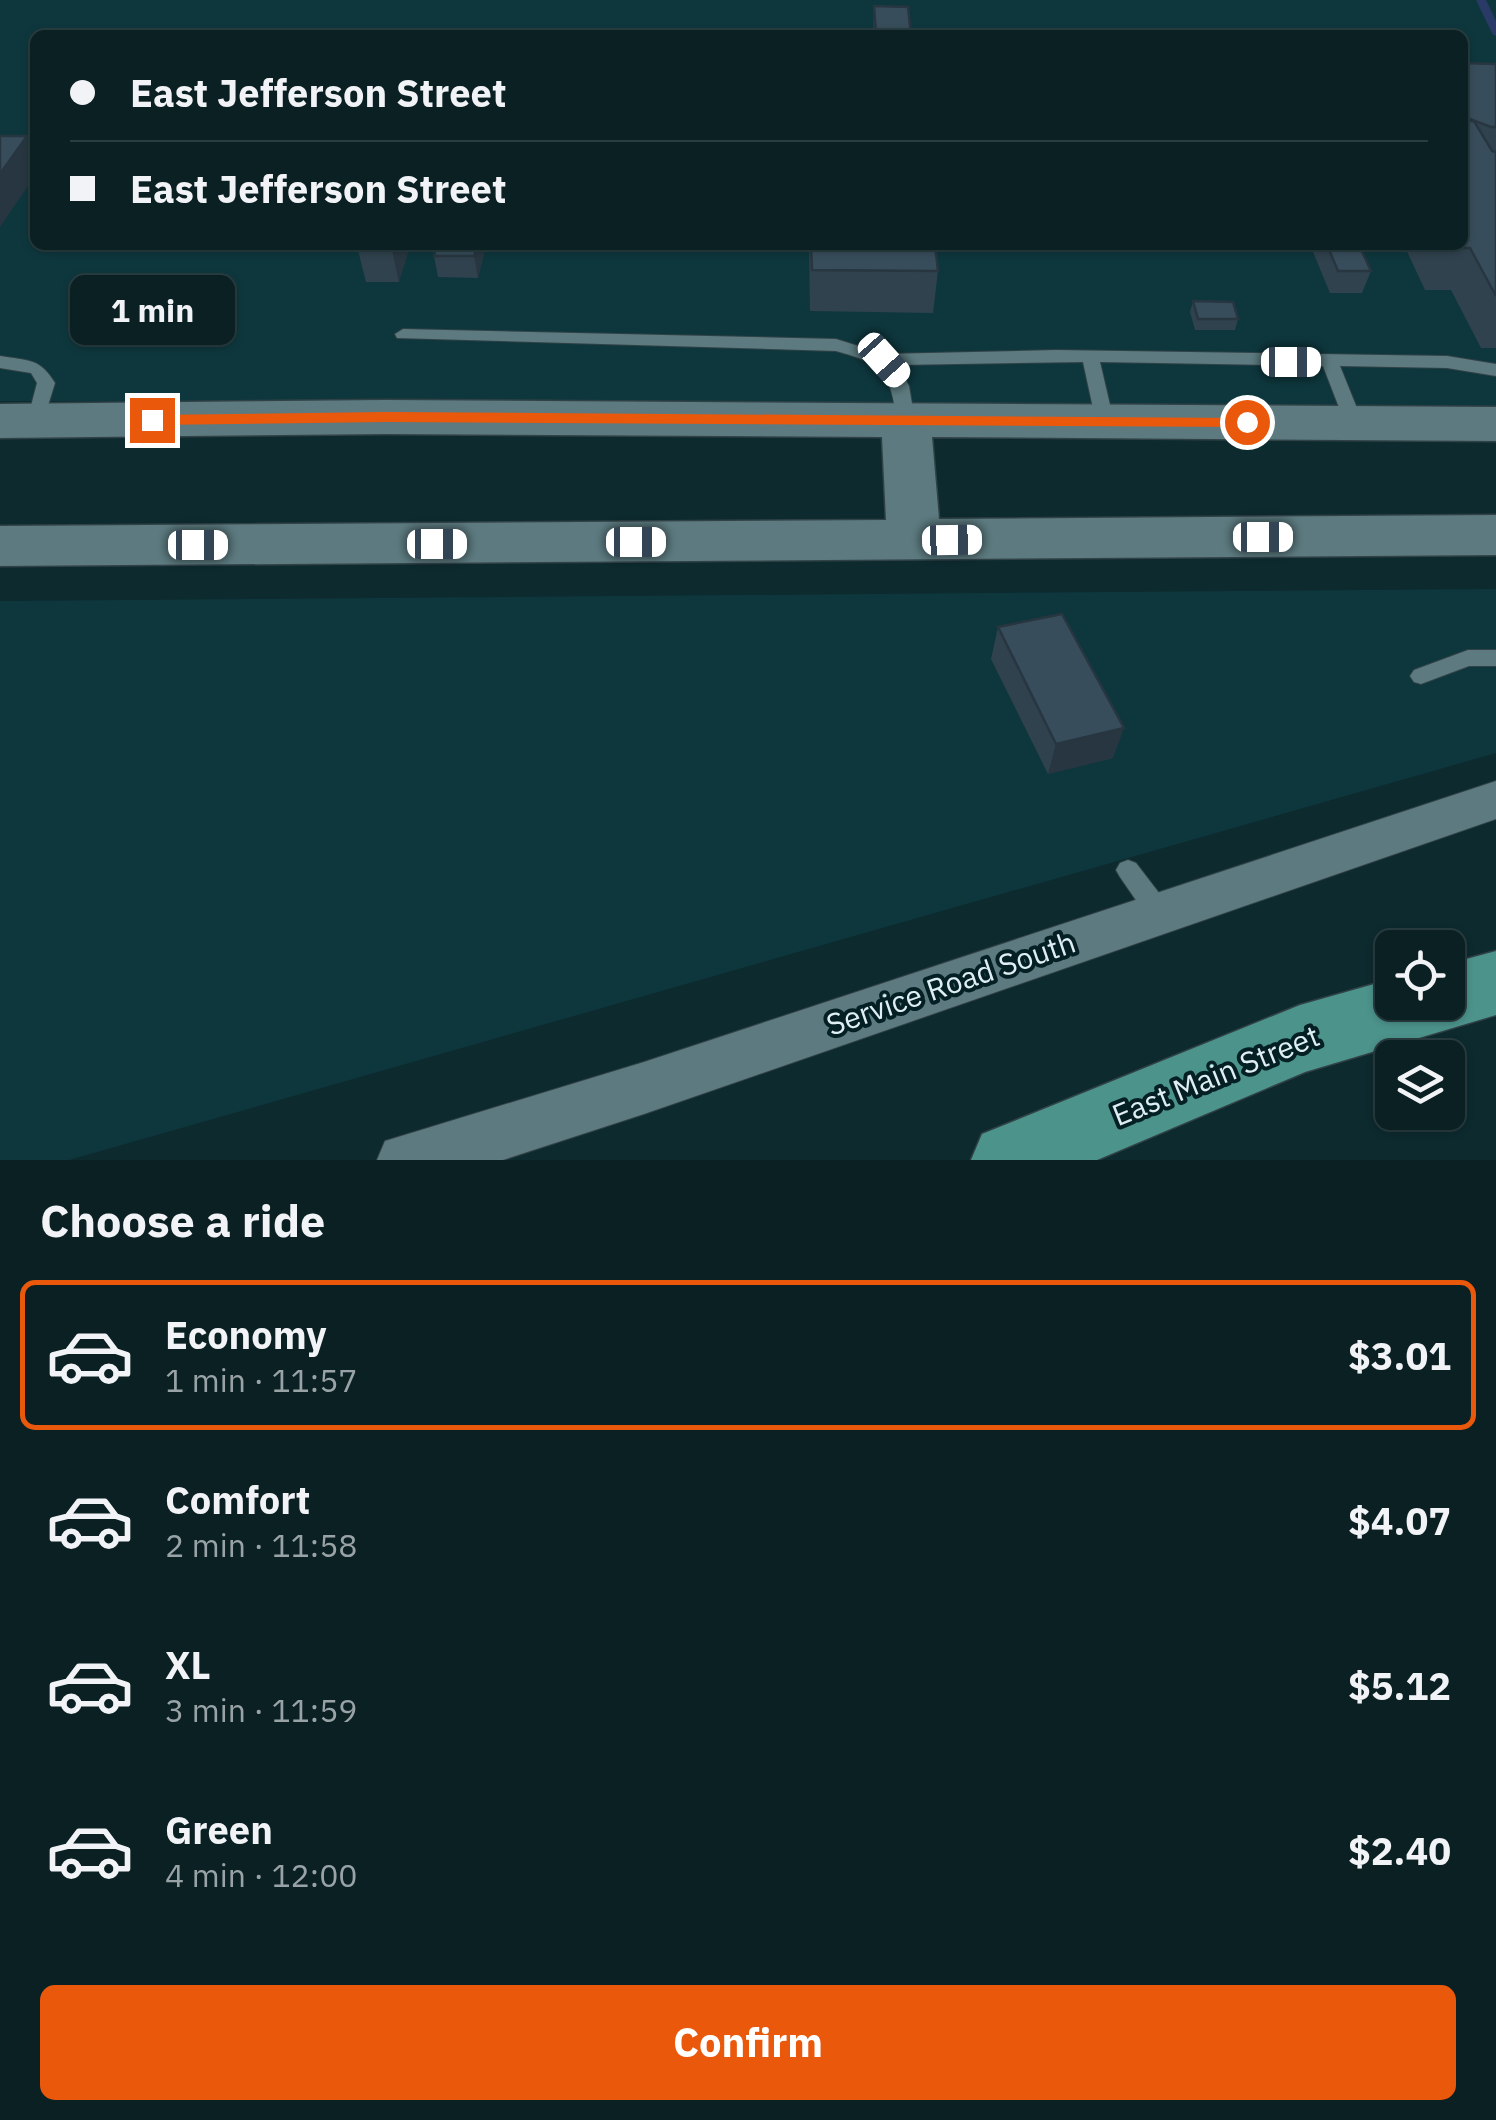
<!DOCTYPE html>
<meta charset="utf-8">
<style>
:root{--surface:#0a2023;--page:#13282b;--text:#f1f3f6;--muted:#99a3a6;--line:#2a3e41;--accent:#ea580c}
body{margin:0;font-family:"IBM Plex Sans",sans-serif;background:var(--page);color:var(--text);height:100vh;display:flex;flex-direction:column;font-size:38px;white-space:nowrap}
*{box-sizing:border-box;margin:0}
p{font-size:32px;color:var(--muted)}
.icon{flex:none;width:55px;height:55px;fill:none;stroke:currentColor;stroke-width:2;stroke-linecap:round;stroke-linejoin:round}
.map{position:relative;height:1160px;overflow:hidden}
.panel{display:flex;flex-direction:column;background:var(--surface);flex:1}
.panel>*{flex:none}
.top-card{position:absolute;left:30px;top:30px;width:1438px;height:220px;border-radius:15px;box-shadow:0 2px 8px #0004,0 0 0 2px var(--line);display:grid;align-content:center;height:220px;padding:0 40px;background:var(--surface)}
.buttons{position:absolute;left:1375px;top:930px;display:grid;gap:20px}
.buttons a{display:grid;place-items:center;width:90px;height:90px;border-radius:15px;background:var(--surface);box-shadow:0 2px 8px #0004,0 0 0 2px var(--line);font-size:50px}
.end{position:absolute;width:45px;height:45px;margin:-22px;border:12px solid #ea580c;background:#fff;box-shadow:0 0 0 5px #fff}
.from{border-radius:50%}
.bubble{position:absolute;height:70px;border-radius:15px;background:var(--surface);box-shadow:0 2px 8px #0004,0 0 0 2px var(--line);font-size:32px;font-weight:700;line-height:70px;text-align:center}
.car{position:absolute;width:30px;height:60px;margin:-30px -15px;border-radius:12px;box-shadow:0 0 8px 2px #0007;background:linear-gradient(#fff 24%,#345 0 40%,#fff 0 76%,#345 0 86%,#fff 0)}
.top-card b{display:flex;align-items:center;gap:35px;height:95px;font-size:38px}
.top-card b+b{border-top:2px solid var(--line)}
.top-card i{width:25px;height:25px;background:var(--text)}
ul{padding:0;list-style:none}
li{display:flex;align-items:center;gap:30px;height:150px;margin:0 20px 15px;padding:0 20px;border:5px solid transparent;border-radius:15px}
li div{flex:1}
li b{display:block;font-size:38px}
li em{font-style:normal;font-weight:700}
li.on{border-color:var(--accent)}
li>.icon{width:90px;height:90px;stroke-width:1.5}
h2{padding:0 40px;font-size:45px;line-height:120px}
.primary-button{display:flex;gap:20px;margin-top:auto;padding:20px 40px}
.primary-button a{flex:1;height:115px;border-radius:15px;background:var(--accent);color:#fff;font-size:40px;font-weight:700;line-height:115px;text-align:center}
.map>svg:first-child{display:block}
</style>
<div class="map">
<svg width="1496" height="1160" viewBox="0 0 1496 1160">
<rect width="100%" height="100%" fill="#0d2a2f"/>
<path fill="#0e373d" fill-rule="evenodd" d="M0 0H1496V406L0 401ZM35 35H1462V245H35Z
M1496 589V753L69 1160H0V601Z"/>
<g fill="none" stroke-linecap="round" stroke-linejoin="round">
<path stroke="#293a67" stroke-width="9" d="M1481 0 1496 31"/>
<defs>
<path id="service" d="M403 329 836 339 884 354 1056 350 1447 356 1496 364V376L1447 368 1340 366 1363 423 1354 429 1345 423 1323 366 1100 362 1114 422 1105 428 1096 422 1083 362 898 365 909 386 915 421 906 427 897 421C890 372 884 364 836 351L397 338 395 334Z
M0 356C28 361 39 357 55 383L42 425 36 427 27 421 37 383 31 373 0 368Z
M1468 650H1496V666H1469L1421 684 1414 682 1410 676 1414 670Z
M1128 860 1136 863 1169 906 1172 914 1169 922 1160 925 1151 922 1120 877 1116 870 1120 863Z"/>
<path id="minor" d="M1496 781V819L644 1114 503 1160H377L385 1141 644 1062Z"/>
<path id="secondary" d="M385 400 1496 407V441L932 437 939 519 1496 515V555L0 566V526L886 520 882 437 385 434 0 438V404Z"/>
<path id="primary" d="M1496 951V1015L1305 1072 1097 1160H971L982 1134 1300 1005 1392 979V1002H1448V964Z"/>
</defs>
<use href="#service" stroke="#314247" stroke-width="2"/>
<use href="#minor" stroke="#314247" stroke-width="2"/>
<use href="#secondary" stroke="#314247" stroke-width="3"/>
<use href="#primary" stroke="#314247" stroke-width="3"/>
<use href="#service" fill="#5c7a7f" fill-rule="evenodd"/>
<use href="#minor" fill="#5c7a7f" fill-rule="evenodd"/>
<use href="#secondary" fill="#5c7a7f" fill-rule="evenodd"/>
<use href="#primary" fill="#4c938c" fill-rule="evenodd"/>
</g>
<path fill="#30424e" d="M874 6 908 7 911 35H873Z
M1462 63 1496 64V348H1481L1451 290H1425L1404 245H1462Z
M360 245H410L399 282H366L358 250Z
M486 245 478 278 438 277 434 256Z
M809 245H935L938 271 933 313 810 311Z
M1316 245H1359L1371 271 1362 293H1330L1313 252Z
M1193 301 1238 319 1235 330H1195L1190 312Z
M998 627 1113 758 1048 774 991 659Z"/>
<path fill="#273640" d="M27 136 35 156V176L0 227V174Z
M393 245H410L399 282 392 250Z
M477 245H486L478 278 474 256Z
M1124 728 1113 758 1048 774 1056 744Z"/>
<path fill="#384d5b" stroke="#273640" stroke-width="2.5" d="M874 6 908 7 911 34H876Z
M1462 63 1496 64V127H1491L1467 118 1462 110Z
M1462 121H1474L1492 151 1496 152V296L1470 248H1444L1442 245H1462Z
M0 136H27L0 174Z
M360 245H393L392 250H358Z
M437 245H477L474 256H434Z
M811 245H935L938 271 812 270Z
M1327 245H1359L1371 271H1338Z
M1193 301 1233 302 1238 319H1198Z
M1062 614 1124 728 1056 744 998 627Z"/>
<path fill="#ea580c" d="M386 412 1247 418 1255 422 1247 427 386 422 152 425 145 420 152 415Z"/>
<g text-anchor="middle" stroke-width="8" stroke-linejoin="round" paint-order="stroke">
<g font-size="30" fill="#deeef2" stroke="#042025">
<text transform="translate(951 984) rotate(-19)" y="10">Service Road South</text>
<text transform="translate(1216 1076) rotate(-22)" y="10">East Main Street</text>
</g>
</g>
</svg>
<div class="buttons">
<a><svg class="icon" aria-label="locate" viewBox="0 0 24 24"><circle cx="12" cy="12" r="6"/><path d="M12 2v4M12 18v4M2 12h4M18 12h4"/></svg></a>
<a><svg class="icon" aria-label="layers" viewBox="0 0 24 24"><path d="M12 4l9 5-9 5-9-5zM3 14l9 5 9-5"/></svg></a>
</div>
<i class="end from" style="left:1247px;top:422px"></i>
<i class="end" style="left:152px;top:420px"></i>
<div class="bubble" style="left:70px;top:275px;width:165px">1 min</div>
<i class="car" style="left:884px;top:360px;rotate:138deg"></i>
<i class="car" style="left:1291px;top:362px;rotate:90deg"></i>
<i class="car" style="left:1263px;top:537px;rotate:90deg"></i>
<i class="car" style="left:952px;top:540px;rotate:89deg"></i>
<i class="car" style="left:636px;top:542px;rotate:90deg"></i>
<i class="car" style="left:437px;top:544px;rotate:90deg"></i>
<i class="car" style="left:198px;top:545px;rotate:90deg"></i>
<div class="top-card">
<b><i class="from"></i>East Jefferson Street</b>
<b><i></i>East Jefferson Street</b>
</div>
</div>
<section class="panel">
<h2>Choose a ride</h2>
<ul>
<li class="on"><svg class="icon" aria-label="car" viewBox="0 0 24 24"><path d="M5 17H2v-5l4-1 3-4h7l3 4 3 1v5h-3M9 17h6M6 11h13"/><circle cx="7" cy="17" r="2"/><circle cx="17" cy="17" r="2"/></svg><div><b>Economy</b><p>1 min · 11:57</p></div><em>$3.01</em></li>
<li><svg class="icon" aria-label="car" viewBox="0 0 24 24"><path d="M5 17H2v-5l4-1 3-4h7l3 4 3 1v5h-3M9 17h6M6 11h13"/><circle cx="7" cy="17" r="2"/><circle cx="17" cy="17" r="2"/></svg><div><b>Comfort</b><p>2 min · 11:58</p></div><em>$4.07</em></li>
<li><svg class="icon" aria-label="car" viewBox="0 0 24 24"><path d="M5 17H2v-5l4-1 3-4h7l3 4 3 1v5h-3M9 17h6M6 11h13"/><circle cx="7" cy="17" r="2"/><circle cx="17" cy="17" r="2"/></svg><div><b>XL</b><p>3 min · 11:59</p></div><em>$5.12</em></li>
<li><svg class="icon" aria-label="car" viewBox="0 0 24 24"><path d="M5 17H2v-5l4-1 3-4h7l3 4 3 1v5h-3M9 17h6M6 11h13"/><circle cx="7" cy="17" r="2"/><circle cx="17" cy="17" r="2"/></svg><div><b>Green</b><p>4 min · 12:00</p></div><em>$2.40</em></li>
</ul>
<div class="primary-button"><a>Confirm</a></div>
</section>
